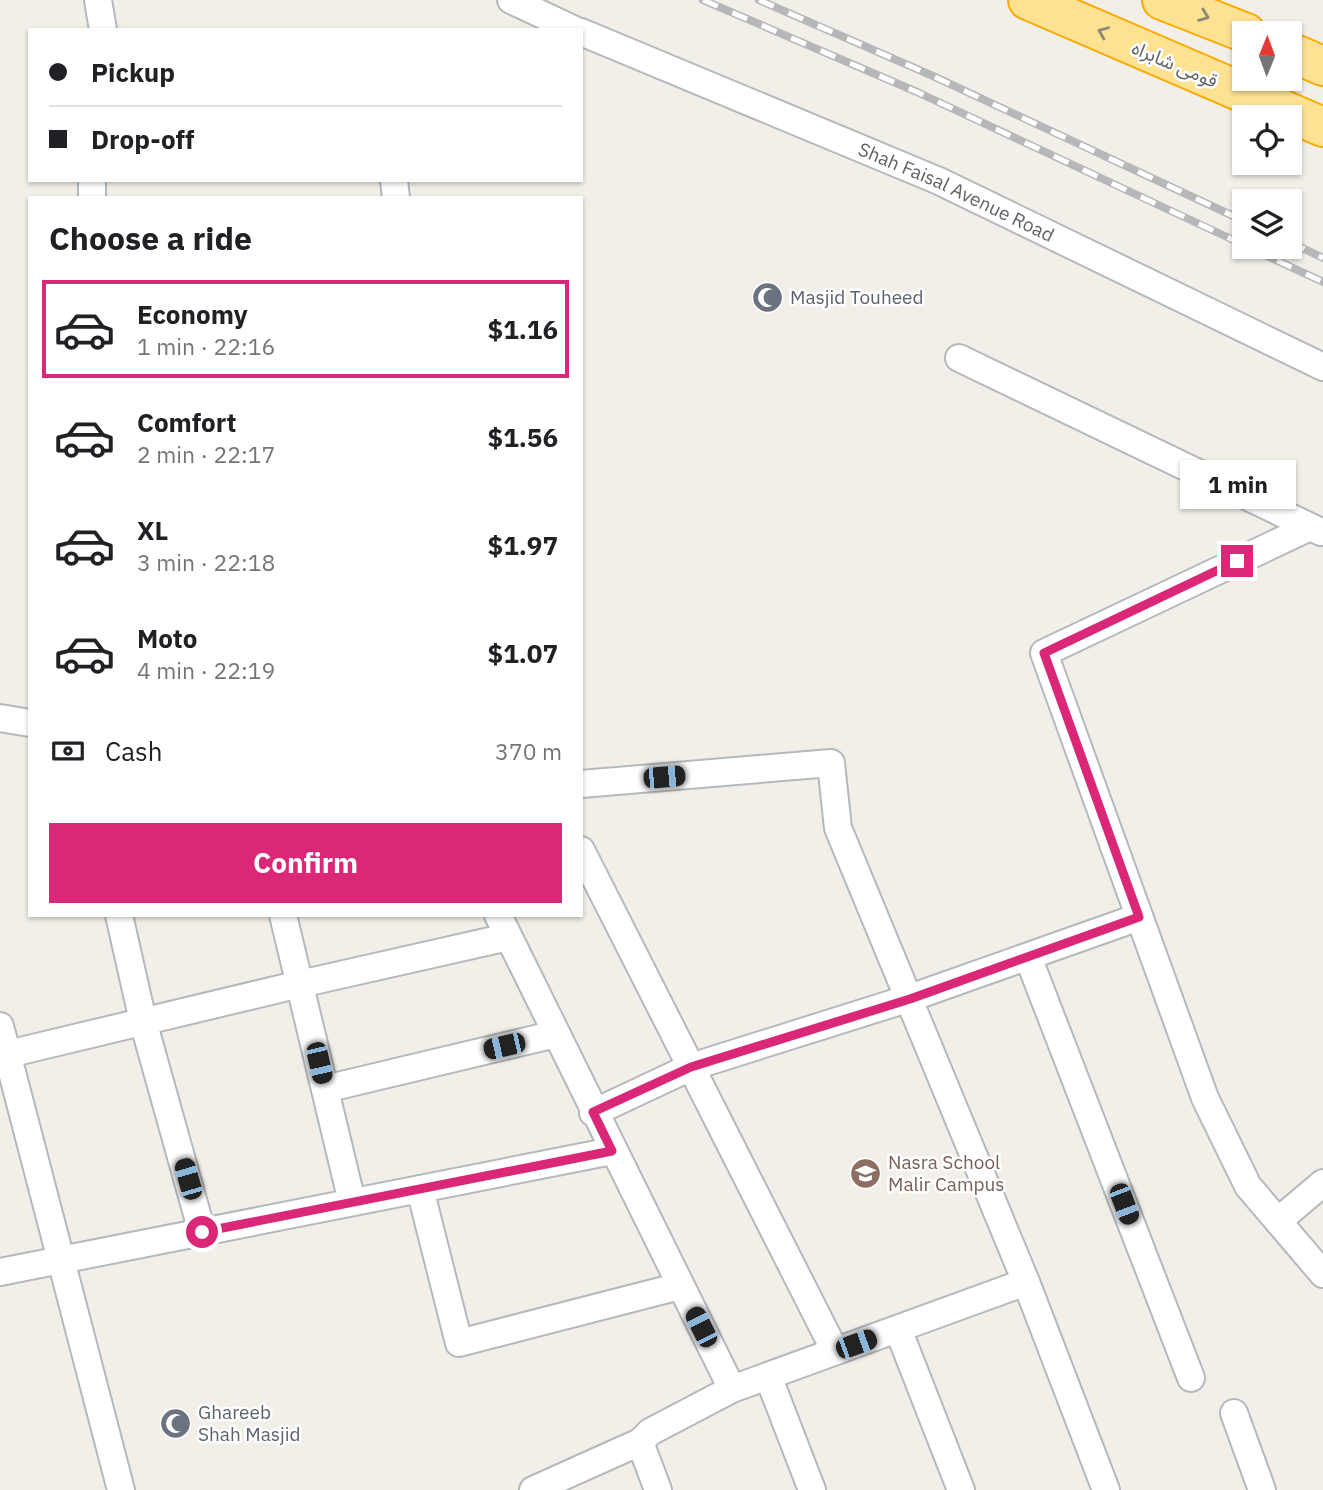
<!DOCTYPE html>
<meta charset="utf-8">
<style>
:root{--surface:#fff;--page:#f2f2f2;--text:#202124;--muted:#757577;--line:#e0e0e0;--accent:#db2777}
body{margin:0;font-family:"IBM Plex Sans","Noto Sans Arabic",sans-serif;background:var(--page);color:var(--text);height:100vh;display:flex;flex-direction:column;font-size:26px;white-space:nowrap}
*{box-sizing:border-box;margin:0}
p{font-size:23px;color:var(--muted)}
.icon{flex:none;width:38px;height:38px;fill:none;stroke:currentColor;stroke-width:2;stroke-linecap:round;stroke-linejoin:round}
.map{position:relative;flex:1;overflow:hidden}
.drawer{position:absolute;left:28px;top:196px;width:555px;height:721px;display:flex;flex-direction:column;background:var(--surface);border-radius:0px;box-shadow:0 2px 5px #0004}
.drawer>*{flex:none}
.banner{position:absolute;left:28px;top:28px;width:555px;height:154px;border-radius:0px;box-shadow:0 2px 5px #0004;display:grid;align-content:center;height:154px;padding:0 21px;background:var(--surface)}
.needle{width:46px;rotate:1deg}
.fabs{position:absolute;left:1232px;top:21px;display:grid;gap:14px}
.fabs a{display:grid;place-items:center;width:70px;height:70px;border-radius:0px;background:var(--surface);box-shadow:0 2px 5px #0004;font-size:35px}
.end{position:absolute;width:32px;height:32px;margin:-16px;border:9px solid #db2777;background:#fff;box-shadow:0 0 0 4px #fff}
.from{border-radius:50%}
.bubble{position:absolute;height:49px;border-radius:0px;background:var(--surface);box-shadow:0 2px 5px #0004;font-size:23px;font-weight:800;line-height:49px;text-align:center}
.car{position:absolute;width:21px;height:42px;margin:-21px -10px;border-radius:9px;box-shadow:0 0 5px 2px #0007;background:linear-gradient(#222 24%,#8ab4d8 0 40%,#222 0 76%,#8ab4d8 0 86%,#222 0)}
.banner b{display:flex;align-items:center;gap:24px;height:66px;font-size:26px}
.banner b+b{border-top:2px solid var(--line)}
.banner i{width:18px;height:18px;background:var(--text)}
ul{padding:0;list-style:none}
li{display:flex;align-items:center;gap:21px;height:98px;margin:0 14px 10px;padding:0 7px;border:4px solid transparent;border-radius:0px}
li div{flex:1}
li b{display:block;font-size:26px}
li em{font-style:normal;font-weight:800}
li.active{border-color:var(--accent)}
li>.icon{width:63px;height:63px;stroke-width:1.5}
h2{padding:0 21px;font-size:32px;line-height:84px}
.pay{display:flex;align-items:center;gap:18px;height:77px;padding:0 21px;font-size:26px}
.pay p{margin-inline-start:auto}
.primary-button{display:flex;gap:14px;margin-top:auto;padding:14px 21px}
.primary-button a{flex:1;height:80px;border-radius:0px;background:var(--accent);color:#fff;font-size:28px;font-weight:800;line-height:80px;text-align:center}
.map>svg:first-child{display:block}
</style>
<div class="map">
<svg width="1323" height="1490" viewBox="0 0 1323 1490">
<rect width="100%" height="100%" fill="#f1efe8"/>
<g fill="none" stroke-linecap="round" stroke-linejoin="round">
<defs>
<g id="minor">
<path d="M98 0 103 30"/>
<path d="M511 0 575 30"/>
<path id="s1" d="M581 32 939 181 1323 367"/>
<path d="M394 180 396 198"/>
<path d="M92 198V180"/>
<path d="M959 358 1321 532"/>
<path d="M1310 527 1044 653 1205 1098 1248 1186 1323 1274"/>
<path d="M0 718 30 723"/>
<path d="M581 784 831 763 838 828 1026 1282 1106 1490"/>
<path d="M581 850 835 1351"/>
<path d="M119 915 143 1021 202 1232"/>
<path d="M283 915 352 1202"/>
<path d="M498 915 732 1389 650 1432 640 1442 658 1490"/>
<path d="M1028 957 1191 1378"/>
<path d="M0 1026 121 1490"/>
<path d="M8 1054 300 984 508 937"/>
<path d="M325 1089 556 1034"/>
<path d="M593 1113 691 1067 910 998 1139 917"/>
<path d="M420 1189 459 1343 680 1286"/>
<path d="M1278 1221 1323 1183"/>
<path d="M0 1272 612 1151"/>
<path d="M898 1329 961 1490"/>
<path d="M768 1376 812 1490"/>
<path d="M732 1389 1026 1282"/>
<path d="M1234 1413 1262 1490"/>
<path d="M533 1490 640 1442"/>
</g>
<path id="highway" d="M1028 0 1323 127
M1162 0 1246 33
M1290 52 1323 66"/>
</defs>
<use href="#minor" stroke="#b5b8bc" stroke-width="30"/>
<use href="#highway" stroke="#f9ab00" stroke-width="42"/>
<use href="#minor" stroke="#fff" stroke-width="26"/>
<use href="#highway" stroke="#fde293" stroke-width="38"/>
<defs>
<path id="rail" d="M703 0 917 92 1244 245
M759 0 933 76 1244 221
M1290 242 1323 258
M1248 247 1323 282"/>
</defs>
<use href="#rail" stroke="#b6b7b8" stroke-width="8"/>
<use href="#rail" stroke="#fff" stroke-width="5" stroke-dasharray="16" stroke-linecap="butt"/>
</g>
<defs><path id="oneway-chevron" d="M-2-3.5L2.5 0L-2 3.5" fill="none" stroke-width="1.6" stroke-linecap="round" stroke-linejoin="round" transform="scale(1.75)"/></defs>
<g stroke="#8e8975">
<use href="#oneway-chevron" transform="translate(1204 16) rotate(21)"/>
<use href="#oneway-chevron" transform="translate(1103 32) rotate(-157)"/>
</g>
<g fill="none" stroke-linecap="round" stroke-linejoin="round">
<path stroke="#db2777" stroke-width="9" d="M202 1232 612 1151 593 1112 691 1067 910 999 1139 917 1044 653 1237 561"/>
</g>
<defs>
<symbol id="mosque-disc" viewBox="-11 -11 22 22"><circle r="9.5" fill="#6b7280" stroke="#fff"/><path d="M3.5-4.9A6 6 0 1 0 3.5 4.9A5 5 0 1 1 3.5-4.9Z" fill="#fff"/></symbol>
<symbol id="school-disc" viewBox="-11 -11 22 22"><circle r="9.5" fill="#8d6e63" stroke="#fff"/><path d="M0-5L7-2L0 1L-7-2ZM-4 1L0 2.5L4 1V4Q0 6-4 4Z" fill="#fff"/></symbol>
</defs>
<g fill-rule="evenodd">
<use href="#mosque-disc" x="750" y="280" width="35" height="35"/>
<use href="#school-disc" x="848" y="1156" width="35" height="35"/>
<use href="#mosque-disc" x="158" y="1406" width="35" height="35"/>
</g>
<g text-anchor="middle" stroke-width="5" stroke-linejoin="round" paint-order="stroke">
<g font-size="19" fill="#5f6368" stroke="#fff">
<text transform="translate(1175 64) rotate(23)" y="7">قومی شاہراہ</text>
<text dy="7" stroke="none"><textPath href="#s1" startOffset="408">Shah Faisal Avenue Road</textPath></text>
</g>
<g font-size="19" fill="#5b616d" stroke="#fff" text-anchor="start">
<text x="790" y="304">Masjid Touheed</text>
<text x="198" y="1419">Ghareeb<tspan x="198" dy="22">Shah Masjid</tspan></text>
</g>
<g font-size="19" fill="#785e54" stroke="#fff" text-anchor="start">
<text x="888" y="1169">Nasra School<tspan x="888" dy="22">Malir Campus</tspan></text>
</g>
</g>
</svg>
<div class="fabs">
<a><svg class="needle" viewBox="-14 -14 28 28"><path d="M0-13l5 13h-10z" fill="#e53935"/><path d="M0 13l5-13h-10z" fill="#757577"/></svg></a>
<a><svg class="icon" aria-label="locate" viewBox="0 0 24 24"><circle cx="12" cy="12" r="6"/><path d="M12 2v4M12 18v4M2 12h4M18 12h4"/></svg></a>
<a><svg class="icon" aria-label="layers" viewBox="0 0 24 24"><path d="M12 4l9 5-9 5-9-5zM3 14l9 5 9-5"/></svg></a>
</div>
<i class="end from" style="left:202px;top:1232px"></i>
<i class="end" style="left:1237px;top:561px"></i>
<div class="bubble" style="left:1180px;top:460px;width:116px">1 min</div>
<i class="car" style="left:664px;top:777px;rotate:85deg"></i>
<i class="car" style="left:504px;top:1046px;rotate:257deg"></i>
<i class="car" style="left:319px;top:1063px;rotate:167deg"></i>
<i class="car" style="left:188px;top:1179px;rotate:344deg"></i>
<i class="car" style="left:1124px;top:1204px;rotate:159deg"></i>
<i class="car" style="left:701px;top:1327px;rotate:333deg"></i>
<i class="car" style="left:856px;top:1344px;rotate:70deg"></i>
<div class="banner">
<b><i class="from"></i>Pickup</b>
<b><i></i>Drop-off</b>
</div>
<section class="drawer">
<h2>Choose a ride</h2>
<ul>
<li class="active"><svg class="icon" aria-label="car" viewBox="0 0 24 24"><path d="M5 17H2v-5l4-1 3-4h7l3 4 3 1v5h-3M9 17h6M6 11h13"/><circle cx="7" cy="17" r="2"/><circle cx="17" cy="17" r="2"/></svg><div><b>Economy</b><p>1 min · 22:16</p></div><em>$1.16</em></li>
<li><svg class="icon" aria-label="car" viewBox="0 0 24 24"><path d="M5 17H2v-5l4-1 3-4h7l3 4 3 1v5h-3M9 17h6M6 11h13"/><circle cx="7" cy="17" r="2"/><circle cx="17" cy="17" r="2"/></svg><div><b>Comfort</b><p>2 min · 22:17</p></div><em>$1.56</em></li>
<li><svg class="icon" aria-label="car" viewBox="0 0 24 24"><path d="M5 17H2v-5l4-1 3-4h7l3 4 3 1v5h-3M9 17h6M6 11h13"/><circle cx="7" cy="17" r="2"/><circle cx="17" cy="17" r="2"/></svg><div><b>XL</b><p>3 min · 22:18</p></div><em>$1.97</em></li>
<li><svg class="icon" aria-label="car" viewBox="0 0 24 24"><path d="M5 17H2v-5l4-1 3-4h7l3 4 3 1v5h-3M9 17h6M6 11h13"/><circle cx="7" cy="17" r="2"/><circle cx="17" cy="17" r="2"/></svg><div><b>Moto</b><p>4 min · 22:19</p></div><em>$1.07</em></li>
</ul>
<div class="pay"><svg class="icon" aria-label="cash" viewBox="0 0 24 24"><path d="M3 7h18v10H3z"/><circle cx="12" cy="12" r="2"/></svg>Cash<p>370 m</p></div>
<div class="primary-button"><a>Confirm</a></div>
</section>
</div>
